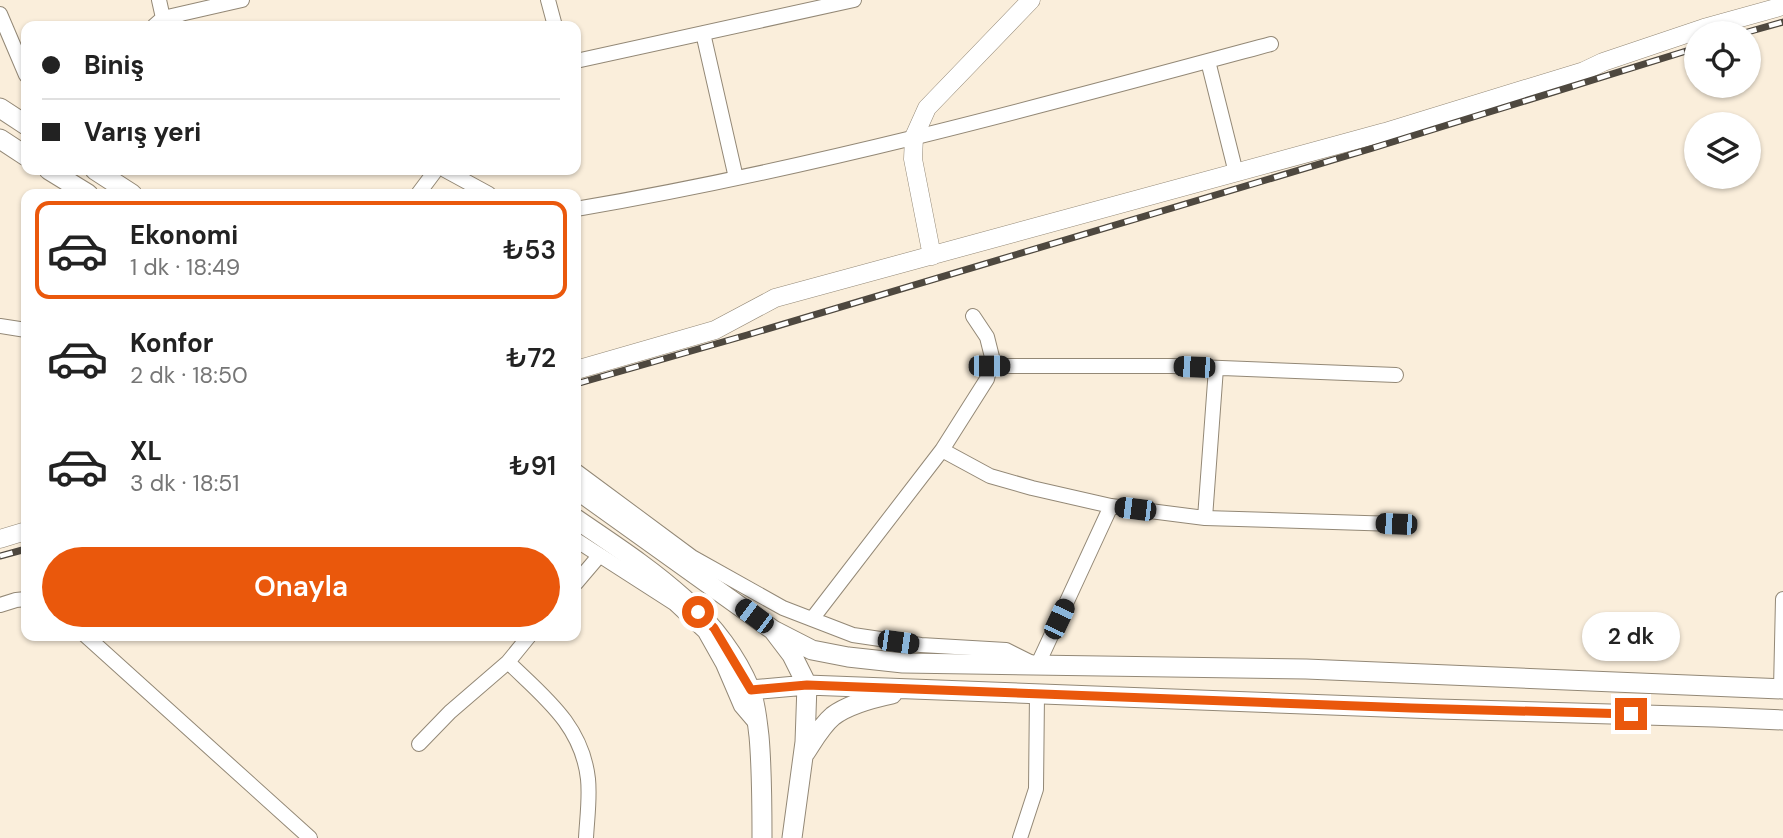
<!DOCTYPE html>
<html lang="tr">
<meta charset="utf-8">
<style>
:root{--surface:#fff;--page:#f6f6f6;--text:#222;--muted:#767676;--line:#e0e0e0;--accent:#ea580c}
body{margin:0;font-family:"DM Sans",sans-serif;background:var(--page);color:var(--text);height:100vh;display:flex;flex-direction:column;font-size:26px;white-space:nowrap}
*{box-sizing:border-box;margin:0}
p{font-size:23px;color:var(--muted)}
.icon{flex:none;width:38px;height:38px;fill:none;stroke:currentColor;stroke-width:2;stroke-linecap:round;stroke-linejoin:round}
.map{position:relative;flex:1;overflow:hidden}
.sheet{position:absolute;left:21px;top:189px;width:560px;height:452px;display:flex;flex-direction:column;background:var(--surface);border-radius:14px;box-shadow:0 2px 5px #0004}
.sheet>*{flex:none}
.top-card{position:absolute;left:21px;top:21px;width:560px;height:154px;border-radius:14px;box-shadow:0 2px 5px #0004;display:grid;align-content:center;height:154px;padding:0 21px;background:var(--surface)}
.tools{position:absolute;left:1684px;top:21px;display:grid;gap:14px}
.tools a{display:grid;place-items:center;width:77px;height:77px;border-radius:50%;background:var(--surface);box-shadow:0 2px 5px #0004;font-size:35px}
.end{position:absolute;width:32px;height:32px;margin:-16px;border:9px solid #ea580c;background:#fff;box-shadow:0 0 0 4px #fff}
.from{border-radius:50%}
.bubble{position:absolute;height:49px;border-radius:24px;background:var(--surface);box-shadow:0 2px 5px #0004;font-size:23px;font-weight:600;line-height:49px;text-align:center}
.car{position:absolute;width:21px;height:42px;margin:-21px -10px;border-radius:9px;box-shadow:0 0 5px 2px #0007;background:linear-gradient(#222 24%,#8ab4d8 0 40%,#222 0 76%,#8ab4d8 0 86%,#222 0)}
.top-card b{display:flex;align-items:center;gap:24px;height:66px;font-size:26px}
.top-card b+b{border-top:2px solid var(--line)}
.top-card i{width:18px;height:18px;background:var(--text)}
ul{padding:12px 0 0;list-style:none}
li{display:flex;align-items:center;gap:21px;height:98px;margin:0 14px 10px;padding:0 7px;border:4px solid transparent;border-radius:14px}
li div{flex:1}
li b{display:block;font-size:26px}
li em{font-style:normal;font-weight:600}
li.on{border-color:var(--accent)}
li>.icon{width:63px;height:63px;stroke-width:1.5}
.action{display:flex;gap:14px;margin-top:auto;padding:14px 21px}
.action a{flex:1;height:80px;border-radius:42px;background:var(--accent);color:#fff;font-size:28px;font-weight:600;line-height:80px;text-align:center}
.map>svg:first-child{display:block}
</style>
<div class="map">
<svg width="1783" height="838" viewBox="0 0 1783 838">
<rect width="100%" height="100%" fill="#faeedb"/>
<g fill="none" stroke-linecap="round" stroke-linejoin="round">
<defs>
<path id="minor" d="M159 0 163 18 179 26
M548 0 555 26
M0 14 26 75
M154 26 163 18 242 0
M703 33 736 178
M576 61 854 0
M1208 61 1236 173
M445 170 489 194
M418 194 436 170
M576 209C811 169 1041 106 1271 44
M0 326 26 330
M989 366H1172L1396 375
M942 450 990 476 1032 488 1111 506 1205 518 1396 524
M576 471 692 557 783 608 853 635 921 645 1006 650 1032 663
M1205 518 1216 368
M576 540 674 603 705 632 723 664 741 706 758 726
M576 583 599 556
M0 605 16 600 26 599
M812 619 942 450 987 379 992 357 987 337 973 316
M85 635 310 838
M508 662C544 697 582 725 588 779 590 798 587 819 586 838
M1038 664 1111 506
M1781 689 1783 599
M419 744 450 712 508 662 530 635
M1020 838 1036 789 1037 694"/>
<path id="tertiary" d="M932 256 913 159 914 137 927 108 1031 0
M576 370 715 330 775 298 1385 132 1584 71 1603 62 1704 28 1783 6
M0 539 26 531"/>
<path id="secondary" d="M0 108 26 125
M0 139 26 156
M49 170 88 194
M95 170 132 194
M576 489 773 630 792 655 807 685 805 742 792 838
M576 519C643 565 717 610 750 689 756 703 757 721 759 736 762 770 762 804 762 838
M773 630 812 650 848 657 903 663 1306 669 1783 689
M751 690 807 685 1437 709 1714 717 1783 720
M805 753C813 741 821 726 833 716 849 704 873 698 892 694"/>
</defs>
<use href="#minor" stroke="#938876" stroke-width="16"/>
<use href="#tertiary" stroke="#938876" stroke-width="19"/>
<use href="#secondary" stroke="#938876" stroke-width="21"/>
<use href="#minor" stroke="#fff" stroke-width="14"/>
<use href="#tertiary" stroke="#fff" stroke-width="18"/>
<use href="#secondary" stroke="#fff" stroke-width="19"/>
<defs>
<path id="rail" d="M1744 33 1783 22
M576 384 747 335 1373 148 1696 48
M0 556 26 549"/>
</defs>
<use href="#rail" stroke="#4e483f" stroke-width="7"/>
<use href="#rail" stroke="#fff" stroke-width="4.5" stroke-dasharray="13" stroke-linecap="butt"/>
</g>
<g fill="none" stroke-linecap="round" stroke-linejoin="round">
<path stroke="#ea580c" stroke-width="9" d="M698 612 714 628 751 690 807 685 1411 708 1631 714"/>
</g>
</svg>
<div class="tools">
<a><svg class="icon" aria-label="locate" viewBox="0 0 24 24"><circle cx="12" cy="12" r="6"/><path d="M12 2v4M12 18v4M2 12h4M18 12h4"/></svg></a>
<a><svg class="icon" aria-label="layers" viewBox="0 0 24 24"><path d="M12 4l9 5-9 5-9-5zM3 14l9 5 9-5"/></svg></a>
</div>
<i class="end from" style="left:698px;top:612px"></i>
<i class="end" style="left:1631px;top:714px"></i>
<div class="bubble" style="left:1582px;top:612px;width:98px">2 dk</div>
<i class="car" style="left:989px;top:366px;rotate:90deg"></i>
<i class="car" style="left:1194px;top:367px;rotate:272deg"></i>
<i class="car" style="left:1135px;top:509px;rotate:277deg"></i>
<i class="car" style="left:1396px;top:524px;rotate:272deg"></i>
<i class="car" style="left:754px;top:616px;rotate:307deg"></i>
<i class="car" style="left:1059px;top:619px;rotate:25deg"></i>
<i class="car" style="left:898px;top:642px;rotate:98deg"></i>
<div class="top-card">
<b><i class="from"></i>Biniş</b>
<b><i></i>Varış yeri</b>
</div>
<section class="sheet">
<ul>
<li class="on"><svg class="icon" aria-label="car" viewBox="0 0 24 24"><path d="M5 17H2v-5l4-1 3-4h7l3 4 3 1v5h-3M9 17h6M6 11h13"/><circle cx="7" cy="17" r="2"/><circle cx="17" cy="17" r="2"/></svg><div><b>Ekonomi</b><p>1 dk · 18:49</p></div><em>₺53</em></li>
<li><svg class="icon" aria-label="car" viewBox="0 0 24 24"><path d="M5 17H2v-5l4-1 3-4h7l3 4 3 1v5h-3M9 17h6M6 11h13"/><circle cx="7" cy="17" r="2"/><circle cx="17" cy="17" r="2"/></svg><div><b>Konfor</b><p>2 dk · 18:50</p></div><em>₺72</em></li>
<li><svg class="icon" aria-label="car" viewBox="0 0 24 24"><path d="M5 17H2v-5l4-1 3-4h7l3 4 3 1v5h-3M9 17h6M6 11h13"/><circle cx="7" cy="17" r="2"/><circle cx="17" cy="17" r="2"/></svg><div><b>XL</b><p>3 dk · 18:51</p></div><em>₺91</em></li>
</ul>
<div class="action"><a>Onayla</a></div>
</section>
</div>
